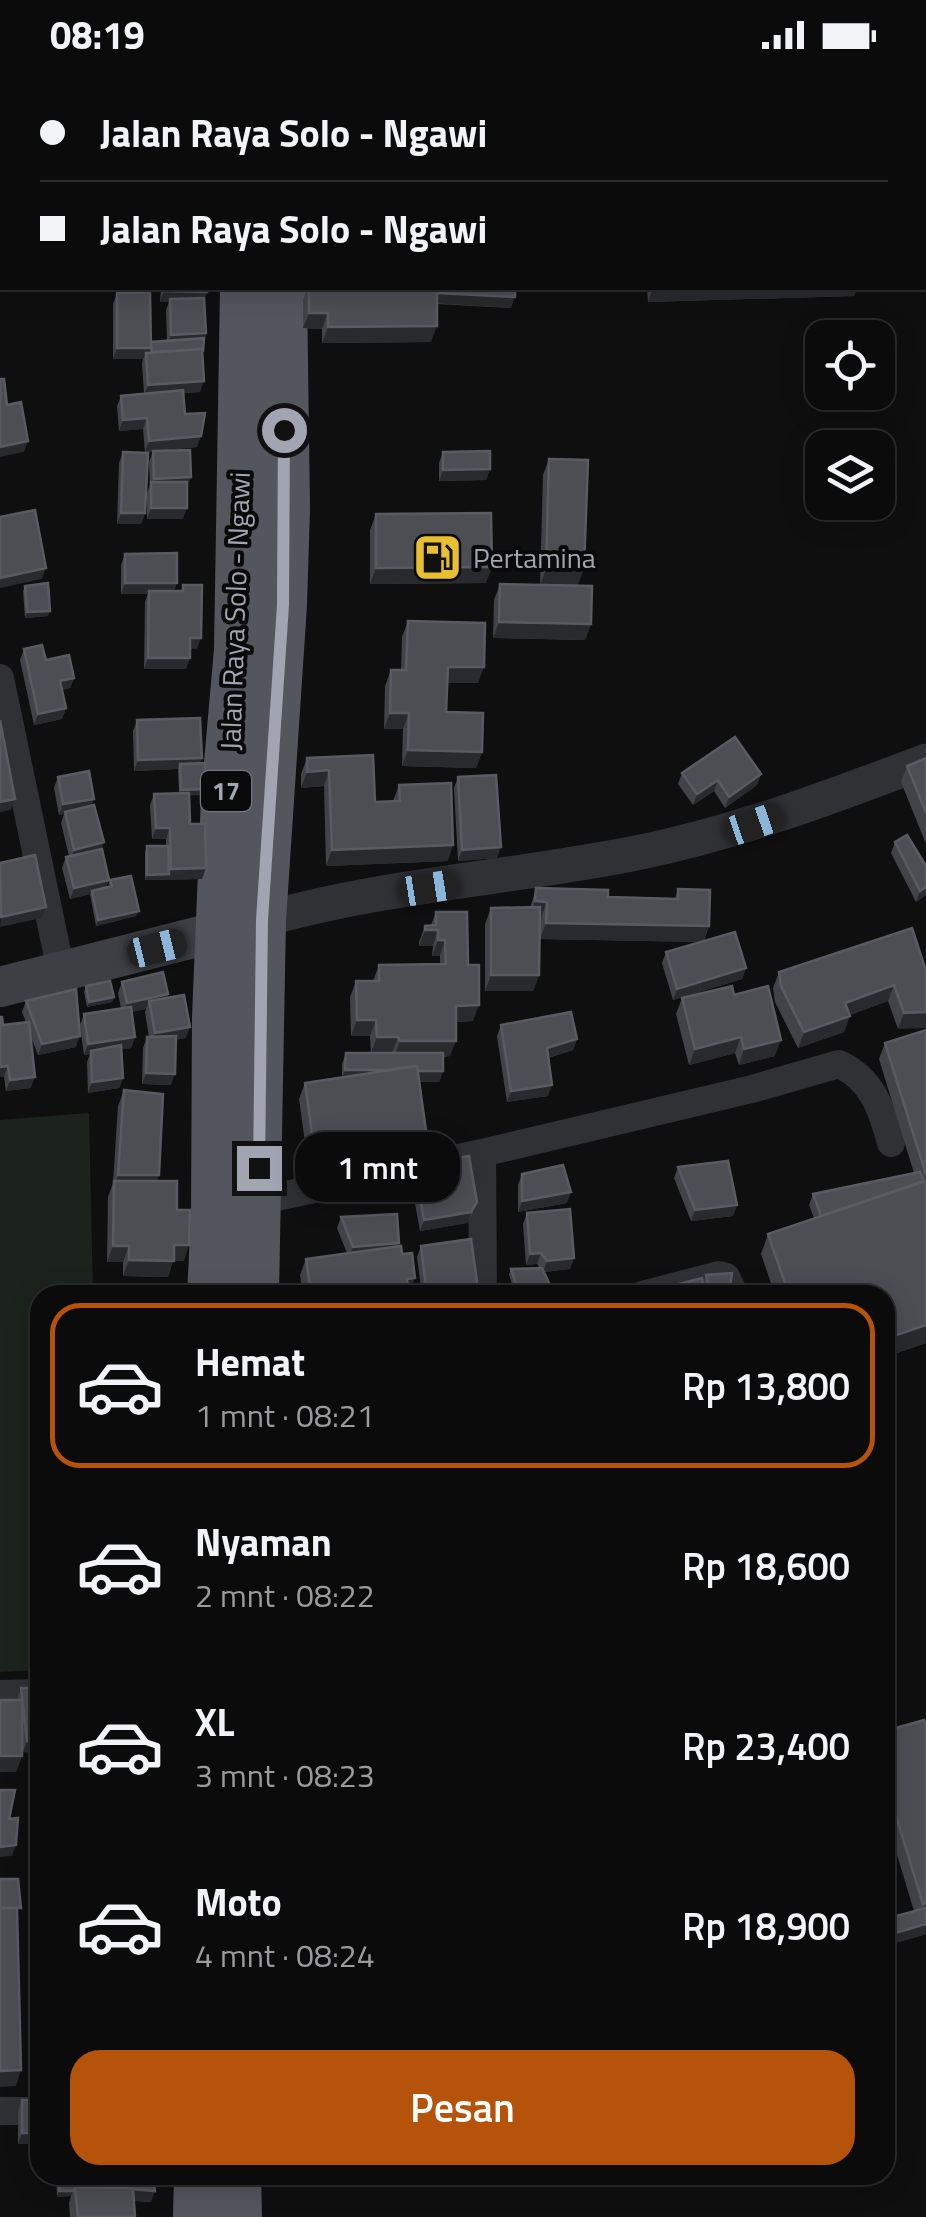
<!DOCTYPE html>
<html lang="id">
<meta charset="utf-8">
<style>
:root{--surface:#0b0b0c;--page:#19191a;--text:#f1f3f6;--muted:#9a9b9d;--line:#2b2b2d;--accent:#b45309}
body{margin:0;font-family:"Titillium Web",sans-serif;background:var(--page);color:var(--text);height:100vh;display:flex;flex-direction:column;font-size:38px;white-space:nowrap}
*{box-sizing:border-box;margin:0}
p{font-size:32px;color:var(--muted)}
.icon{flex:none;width:55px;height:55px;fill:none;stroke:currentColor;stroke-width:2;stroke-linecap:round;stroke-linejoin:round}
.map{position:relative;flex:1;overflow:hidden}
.sheet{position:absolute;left:30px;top:1215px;width:865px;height:900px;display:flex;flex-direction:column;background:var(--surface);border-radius:30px;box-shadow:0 5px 25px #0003,0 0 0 2px var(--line)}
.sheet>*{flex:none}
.top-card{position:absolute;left:0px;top:0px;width:928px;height:220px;box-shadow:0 5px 25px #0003,0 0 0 2px var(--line);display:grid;align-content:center;height:220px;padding:0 40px;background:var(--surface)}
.tools{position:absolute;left:805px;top:250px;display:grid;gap:20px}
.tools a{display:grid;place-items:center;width:90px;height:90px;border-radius:20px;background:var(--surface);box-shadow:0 5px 25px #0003,0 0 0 2px var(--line);font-size:50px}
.end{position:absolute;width:45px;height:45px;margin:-22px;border:12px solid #a1a4b1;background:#111;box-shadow:0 0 0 5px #111}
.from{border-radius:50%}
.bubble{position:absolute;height:70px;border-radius:30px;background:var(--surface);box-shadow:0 5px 25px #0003,0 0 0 2px var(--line);font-size:32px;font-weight:600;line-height:70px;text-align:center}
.car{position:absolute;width:30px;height:60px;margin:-30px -15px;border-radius:12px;box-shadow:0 0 8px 2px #0007;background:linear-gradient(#222 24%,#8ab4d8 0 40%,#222 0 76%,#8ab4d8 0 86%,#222 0)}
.top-card b{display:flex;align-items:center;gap:35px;height:95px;font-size:38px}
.top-card b+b{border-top:2px solid var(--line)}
.top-card i{width:25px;height:25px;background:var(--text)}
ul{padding:18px 0 0;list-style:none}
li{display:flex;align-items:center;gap:30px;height:165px;margin:0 20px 15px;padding:0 20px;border:5px solid transparent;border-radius:30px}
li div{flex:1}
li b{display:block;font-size:38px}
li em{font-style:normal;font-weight:600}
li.active{border-color:var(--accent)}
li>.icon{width:90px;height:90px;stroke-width:1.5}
.primary-button{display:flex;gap:20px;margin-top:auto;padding:20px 40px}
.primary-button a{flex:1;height:115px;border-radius:30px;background:var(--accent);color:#fff;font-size:40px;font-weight:600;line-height:115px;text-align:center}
.status{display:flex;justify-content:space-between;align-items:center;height:70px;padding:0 50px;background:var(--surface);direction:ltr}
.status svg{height:28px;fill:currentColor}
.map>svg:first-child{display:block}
</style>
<div class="status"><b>08:19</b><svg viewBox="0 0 49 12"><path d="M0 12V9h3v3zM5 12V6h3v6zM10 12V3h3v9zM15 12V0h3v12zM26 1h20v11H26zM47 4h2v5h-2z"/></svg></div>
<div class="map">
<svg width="926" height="2147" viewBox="0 0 926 2147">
<rect width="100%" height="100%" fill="#0f0f10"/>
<path fill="#1c231d" d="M89 1043 93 1225H40V1600L0 1602V1050Z"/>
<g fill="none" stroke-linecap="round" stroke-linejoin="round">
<path stroke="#303135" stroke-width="28" d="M0 608 61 901
M482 1083 752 1019 839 994C872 1009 882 1039 891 1073
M258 1131 482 1083 483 1225
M642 1225 719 1205 726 1207 734 1223
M0 1624 40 1623
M0 2041H40"/>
<path stroke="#303135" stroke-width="35" d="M262 850C383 815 512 808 636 783 736 763 831 727 926 691"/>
<path stroke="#3e3f45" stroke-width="40" d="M0 917 248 854"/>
<path stroke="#54565d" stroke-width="48" d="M249 2V0
M285 2V0
M211 1225 215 1146 216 948 225 727 238 580 244 218
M255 1225 262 850 283 535 286 439 283 218
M237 2105 238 2147
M197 2147 198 2105"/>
</g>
<path fill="#424348" d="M161 218H207L204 230 206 263 202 285 200 322 183 323 185 344 197 377 145 382 143 359 119 361 117 336 121 326 144 323 142 294 143 289H113V234L117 223 150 272 167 271 166 240 169 232H160Z
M308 218H515L511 238 437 234 431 272 322 273V259L303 258V230Z
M647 218H857L854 226 648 232Z
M153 381 187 418 183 449H147V423L150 415 149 392Z
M123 382 145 443 141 454H117L119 393Z
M443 382 490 399 486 410 439 411V393Z
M549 389 578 515H540L543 405Z
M376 444 486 513 370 514V460Z
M125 484 174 521H181L183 515 197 579H190L186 599H144L145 532 148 524H121V495Z
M500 514 591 554 585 570 493 568 494 530Z
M25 516 48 546 25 548 23 521Z
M408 551 478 613H447L446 642 482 682 476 698 402 696 403 659H384L385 616 391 600H401L402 567Z
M24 579 74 608 70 618 62 620 66 638 62 649 34 655 20 590Z
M137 650 200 693 205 719 203 725H189L190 754 202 809 145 810V782L147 776H166V769H152L150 735 154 724 179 723 178 699 134 701 133 661Z
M307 688 375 732 393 731 399 715 448 791 326 796 324 716 301 718V704Z
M926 688V774L901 712 907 696Z
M682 703 761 704 757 715 725 738 714 721 693 735 678 714Z
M58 707 91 736 101 779 106 817H108L110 810 136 846 96 856 90 824 70 829 62 798 66 787 69 786 61 753 64 744 59 745 54 718Z
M458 707 497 788 458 791 454 718Z
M895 772 926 825 916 832 891 783Z
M536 818 608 827 675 829 678 819 709 856 704 871 746 898 742 909 673 930 662 893 666 882 700 872 540 869V848L539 905 533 921H485V854L491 838H530Z
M436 842 468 895 473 951 456 952 450 986 443 987V1001L439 1012H419L427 1068 422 1084 309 1101 299 1029 305 1013 342 1007V994L346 983H371L370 966H351L350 927 356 911H373L379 895 440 894V886H432L433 876H419V872L425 856 431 855Z
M926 901 898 959 888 931 850 945 844 962 798 978 775 932 773 918 779 902Z
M122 912 168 924 167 928 186 968 176 969 171 1015 142 1014 143 978 147 967H149L145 942 146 939 132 942 135 967 131 978 121 979 123 1008 119 1018 88 1023 87 992 90 984 84 985 80 955 84 944 121 938 118 923Z
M86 916 114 927 112 932 87 937 84 922Z
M734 925 775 986 739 995 735 983 689 995 676 944 682 928Z
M26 931 76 977 38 985 30 964 31 1018 6 1021 4 1007 3 955 26 952 22 942Z
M501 955 577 969 573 980 548 988V1026L507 1032 497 966Z
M926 960V1273L885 1287V1225H775L761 1184 768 1164 814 1148 809 1135 813 1124 914 1103 879 989 885 973Z
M124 1020 156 1111 177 1140 184 1191H173L168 1207 123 1206V1192H107L108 1127 113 1113 118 1036Z
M414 1095 473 1143 467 1153 420 1161 410 1106Z
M678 1097 737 1135 733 1146 691 1151 674 1108Z
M522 1104 567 1133 518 1142V1115Z
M527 1143 574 1188 570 1199 544 1202 550 1215 548 1220 536 1225H515L509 1204 511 1199 540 1198 537 1194 526 1195 523 1154Z
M341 1147 398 1177 409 1225H303L300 1205 306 1189 347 1183 337 1158Z
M421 1176 478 1219 476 1225H422L417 1187Z
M706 1205 729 1225H675L679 1214H703Z
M21 1618H40V1683L23 1682 16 1702H0V1630H17Z
M924 1650 926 1864 885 1876V1849L914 1841 885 1745V1661Z
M22 2030H40V2073L18 2074V2041Z
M56 2105H95L94 2117H101L102 2105H153L151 2132 134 2131 135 2147H70L69 2133 71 2126 57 2127Z"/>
<path fill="#292a2d" d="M51 0H81L80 2H50Z
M653 218H857L854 226 648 232Z
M164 221 207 222 203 233 160 232Z
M436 222 515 227 511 238 432 233Z
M309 243H328L322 259 303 258Z
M437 256 431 272 322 273 328 257Z
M206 263 202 274 167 276 171 265Z
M117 278H151L147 289 146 283 143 289H113Z
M204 311 200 322 144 326 148 315Z
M147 348 143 359 119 361 123 350Z
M201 366 197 377 145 382 149 371Z
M28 371 24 382 0 387V377Z
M490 399 486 410 439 411 443 400Z
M191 407 187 418 150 420 154 409Z
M151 438H187L183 449H147Z
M121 443H145L141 454H117Z
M492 497 486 513 370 514 376 498Z
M46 498 42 509 0 518V508Z
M546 499H584L578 515H540Z
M125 513H177L173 524 149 521 148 524H121Z
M50 541 48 546 25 548 27 542Z
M499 552 591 554 585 570 493 568Z
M190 568H201L197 579H186Z
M148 588H190L186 599H144Z
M448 597H484L478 613H442Z
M74 608 70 618 56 622 60 611Z
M66 638 62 649 34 655 38 644Z
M390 643H409L403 659H384Z
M408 680 482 682 476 698 402 696Z
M202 688 198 699 180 694 178 699 134 701 138 690Z
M329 700 324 716 301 718 307 702Z
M761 704 757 715 725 738 729 727Z
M718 710 714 721 693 735 697 724Z
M205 719 203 725 179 726 181 720Z
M15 729 11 740 0 742V732Z
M94 729 90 740 59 745 63 734Z
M156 758H170L166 769H152Z
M104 772 100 783 70 791 74 780Z
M453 775 448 791 326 796 332 780Z
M501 777 497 788 458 791 462 780Z
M206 798 202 809 145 810 147 805 169 804 171 799Z
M109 810 105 821H92L90 824 70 829 74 818Z
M926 817V825L916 832 920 821Z
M535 831 547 832 541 848 530 847Z
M46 837 42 848 0 857 1 847Z
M139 841 136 846 96 856 98 850Z
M546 853 709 856 703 872 540 869Z
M425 860H438L433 876H419Z
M438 870H445L440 886H432Z
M746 898 742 909 673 930 677 919Z
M491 905H539L533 921H485Z
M894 915 888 931 839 949 845 933Z
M168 924 164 935 149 931 146 939 123 944 127 933Z
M114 927 112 932 87 937 89 932Z
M479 935 473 951 450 952 456 936Z
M926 942V958L898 959 904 943Z
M850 946 844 962 798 978 804 962Z
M357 950H376L370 966H351Z
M190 957 186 968 151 974 155 963Z
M80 966 76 977 38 985 42 974Z
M135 967 131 978 84 985 88 974Z
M377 967H398L392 983H371Z
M741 967 735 983 689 995 695 979Z
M577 969 573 980 543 989 547 978Z
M781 970 775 986 739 995 744 979Z
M400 971H456L450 986 394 987Z
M8 996 4 1007H0V997Z
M345 1000 443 1001 439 1012 341 1011Z
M146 1003 175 1004 171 1015 142 1014Z
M35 1007 31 1018 6 1021 10 1010Z
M123 1008 119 1018 88 1023 92 1012Z
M552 1015 548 1026 507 1032 511 1021Z
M427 1068 422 1084 309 1101 315 1085Z
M118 1105H159L153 1121 114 1117Z
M571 1122 567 1133 518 1142 522 1131Z
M477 1132 467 1153 420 1161 424 1150Z
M737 1135 733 1146 691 1151 695 1140Z
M399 1173 395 1184 349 1188 353 1177Z
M174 1175H189L184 1191H173L168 1207 123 1206 129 1190Z
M113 1176H129L123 1192H107Z
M541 1183 537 1194 526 1195 530 1184Z
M574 1188 570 1199 543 1202 547 1191Z
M415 1208 409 1224 407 1209Z
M550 1215 548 1220 536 1225H525Z
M926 1255V1273L885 1287V1269Z
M27 1671 40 1672V1683L23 1682Z
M0 1686H22L16 1702H0Z
M16 1775 12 1786 0 1787V1777Z
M926 1854V1864L885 1876V1866Z
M21 2000 16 2016 0 2017V2001Z
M22 2063H40V2073L18 2074Z
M345 2105H376L374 2110 342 2115Z
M105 2117 155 2121 151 2132 101 2128Z
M59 2121H73L71 2126 57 2127Z"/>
<path fill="#4c4e53" stroke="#5a5b62" stroke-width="2.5" d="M0 0H19L20 2H2V84H0Z
M334 0H406V2L466 0 467 2H335Z
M0 87H2V104H0Z
M165 218H207V222L164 221Z
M309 218H437V256L328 257V243H309Z
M437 218H515V227L437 223Z
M150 222 151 278H117V223Z
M204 228 206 263 171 265 170 229Z
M204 268 203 281H202V279L152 282 151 272Z
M202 279 204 311 148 315 146 283Z
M0 309H4L7 335 21 332 28 371 0 377Z
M183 320 185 344 205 343 201 366 149 371 147 348 123 350 121 326Z
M190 380 191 407 154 409 153 381Z
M490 381V399L443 400V382Z
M123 382 148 383 145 443H121Z
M549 389 588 390 584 499H546Z
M151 412H187V438H151Z
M35 440 46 498 0 508V447Z
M491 443 492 497 376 498V444Z
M177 483V513H125V484Z
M48 513 50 541 27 542 25 516Z
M500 514 592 516 591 554 499 552Z
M183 515H202L201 568H190V588H148L149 521H183Z
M408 551 485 553 484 597H448L446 642 483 643 482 682 408 680 409 643H390L391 600H406Z
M42 575 46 590 69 585 74 608 60 611 66 638 38 644 24 579Z
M200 648 202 688 138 690 137 650Z
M0 650 15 729 0 732Z
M735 667 761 704 729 727 718 710 697 724 682 703Z
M373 685 375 732 400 731 399 715 451 713 453 775 332 780 329 700 307 702V688Z
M926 688V743L907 696Z
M205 693V719L181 720 180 694Z
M89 701 94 729 63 734 58 707Z
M496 705 501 777 462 780 458 707Z
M189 723 190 754H205L206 798 171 799 170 758H156L154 724Z
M94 735 104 772 74 780 65 742Z
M907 765 926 796V817L920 821 895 772Z
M147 776H168L169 804 147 805Z
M102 779 109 810 74 818 66 787Z
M35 785 46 837 1 847 0 793Z
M131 806 139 841 98 850 92 821 112 816 110 810Z
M536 818 608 820V827L678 829V819L710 820 709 856 546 853 547 832 535 831Z
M540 837 539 905H491V838Z
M436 842H467L468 895H479V935L456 936V971H400L398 967H377L376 950H357L356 911H379V895L446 894 445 870H438V860H425V856L436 855Z
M912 858 926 901V942L904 943 894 915 845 933 850 946 804 962 781 916 779 902Z
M735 862 746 898 677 919 666 882Z
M163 902 168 924 127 933 122 912Z
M110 911 114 927 89 932 86 916Z
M732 916 734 925 768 916 781 970 744 979 741 967 695 979 682 928Z
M76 919 80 966 42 974 26 931Z
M184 925 190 957 155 963 149 931Z
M131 937 135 967 88 974 84 944Z
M571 942 577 969 547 978 552 1015 511 1021 501 955Z
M0 947H2L3 955 29 952 35 1007 10 1010 8 996 0 997Z
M926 960V1105L885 973Z
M176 966 175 1004 146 1003 147 967Z
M121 975 123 1008 92 1012 91 981Z
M346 983H443V1001H418L417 996 387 1000H345Z
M417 996 427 1068 315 1085 305 1013Z
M124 1020 163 1024 159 1105H118Z
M469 1086 477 1132 471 1142 424 1150 414 1095Z
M728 1091 737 1135 695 1140 678 1097Z
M563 1095 571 1122 522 1131V1104Z
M920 1102 924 1111 821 1146 813 1124Z
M114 1111H177V1140H190L189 1175H174V1191L129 1190V1176H113Z
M926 1111V1255L885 1269V1225H789L768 1164Z
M570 1139 574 1188 547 1191 541 1183 530 1184 527 1143Z
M397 1144 399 1173 353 1177 341 1147Z
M471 1169 478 1219 471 1220 472 1225H427L421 1176Z
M401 1176 402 1184 412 1183 415 1208 407 1209 409 1224 311 1225 306 1189Z
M542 1198 550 1215 525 1225H519L511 1199Z
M732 1203 729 1225H710L706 1205Z
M702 1208 705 1225H680L679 1214Z
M21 1618H40V1672L27 1671Z
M0 1630H22V1686H0Z
M924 1650 926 1656V1833L923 1834 885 1710V1661Z
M0 1720H15L9 1749 18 1748 16 1775 0 1777Z
M0 1809H18L21 1838H0Z
M0 1838H17L21 2000 0 2001Z
M926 1838V1854L885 1866V1849Z
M22 2030H40V2063H22Z
M59 2105H95L94 2117H75L73 2121H59Z
M105 2105H153L155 2121 133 2119V2118L105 2117Z
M75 2117 133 2118 135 2147H78Z"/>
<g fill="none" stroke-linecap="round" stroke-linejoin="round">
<path stroke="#a1a4b1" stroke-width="12" d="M259 1098 262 850 283 535 284 360"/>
</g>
<defs>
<symbol id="fuel-square" viewBox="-11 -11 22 22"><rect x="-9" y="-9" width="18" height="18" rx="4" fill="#e7bf30" stroke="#0a0a0b"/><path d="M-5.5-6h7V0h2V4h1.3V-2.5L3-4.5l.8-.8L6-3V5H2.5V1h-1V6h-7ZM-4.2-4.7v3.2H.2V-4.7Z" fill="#111"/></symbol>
</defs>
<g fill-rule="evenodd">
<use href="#fuel-square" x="410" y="460" width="55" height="55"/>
</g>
<g text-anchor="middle" stroke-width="8" stroke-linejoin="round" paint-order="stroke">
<rect fill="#0a0a0b" stroke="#74767f" stroke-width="2.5" x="201" y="701" width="50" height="40" rx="8"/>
<g font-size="25" font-weight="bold" fill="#a1a4b1">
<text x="226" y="730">17</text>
</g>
<g font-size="28" fill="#a1a4b1" stroke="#0a0a0b" text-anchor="start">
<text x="473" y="498">Pertamina</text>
</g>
<g font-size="28" fill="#a1a4b1" stroke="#0a0a0b">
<text transform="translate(235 541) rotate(-88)" y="10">Jalan Raya Solo - Ngawi</text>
</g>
</g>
</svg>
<div class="tools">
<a><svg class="icon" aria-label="locate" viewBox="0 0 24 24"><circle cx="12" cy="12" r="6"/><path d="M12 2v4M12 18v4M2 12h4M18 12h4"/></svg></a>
<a><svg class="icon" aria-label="layers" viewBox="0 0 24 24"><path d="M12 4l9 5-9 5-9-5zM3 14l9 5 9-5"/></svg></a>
</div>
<i class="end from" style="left:284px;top:360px"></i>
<i class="end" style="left:259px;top:1098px"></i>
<div class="bubble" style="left:295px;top:1062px;width:165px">1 mnt</div>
<i class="car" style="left:754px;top:754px;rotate:71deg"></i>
<i class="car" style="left:429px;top:818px;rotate:81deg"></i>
<i class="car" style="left:157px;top:878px;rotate:76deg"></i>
<div class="top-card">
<b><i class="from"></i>Jalan Raya Solo - Ngawi</b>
<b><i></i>Jalan Raya Solo - Ngawi</b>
</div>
<section class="sheet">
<ul>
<li class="active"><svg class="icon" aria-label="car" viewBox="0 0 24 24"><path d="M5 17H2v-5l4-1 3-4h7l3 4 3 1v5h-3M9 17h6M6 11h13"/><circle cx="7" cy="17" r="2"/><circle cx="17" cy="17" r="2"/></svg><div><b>Hemat</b><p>1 mnt · 08:21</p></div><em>Rp 13,800</em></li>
<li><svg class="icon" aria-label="car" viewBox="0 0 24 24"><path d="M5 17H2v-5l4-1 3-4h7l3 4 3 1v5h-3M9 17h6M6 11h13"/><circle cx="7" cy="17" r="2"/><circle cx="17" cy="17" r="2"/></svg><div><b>Nyaman</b><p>2 mnt · 08:22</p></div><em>Rp 18,600</em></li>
<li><svg class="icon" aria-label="car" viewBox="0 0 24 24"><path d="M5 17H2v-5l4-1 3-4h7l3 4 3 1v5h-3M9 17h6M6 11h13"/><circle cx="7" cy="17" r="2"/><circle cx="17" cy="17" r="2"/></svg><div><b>XL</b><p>3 mnt · 08:23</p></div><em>Rp 23,400</em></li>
<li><svg class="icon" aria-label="car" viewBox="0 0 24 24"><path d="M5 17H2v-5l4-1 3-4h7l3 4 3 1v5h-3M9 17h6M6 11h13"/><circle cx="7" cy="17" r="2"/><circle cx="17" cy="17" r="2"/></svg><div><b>Moto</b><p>4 mnt · 08:24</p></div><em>Rp 18,900</em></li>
</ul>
<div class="primary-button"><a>Pesan</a></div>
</section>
</div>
